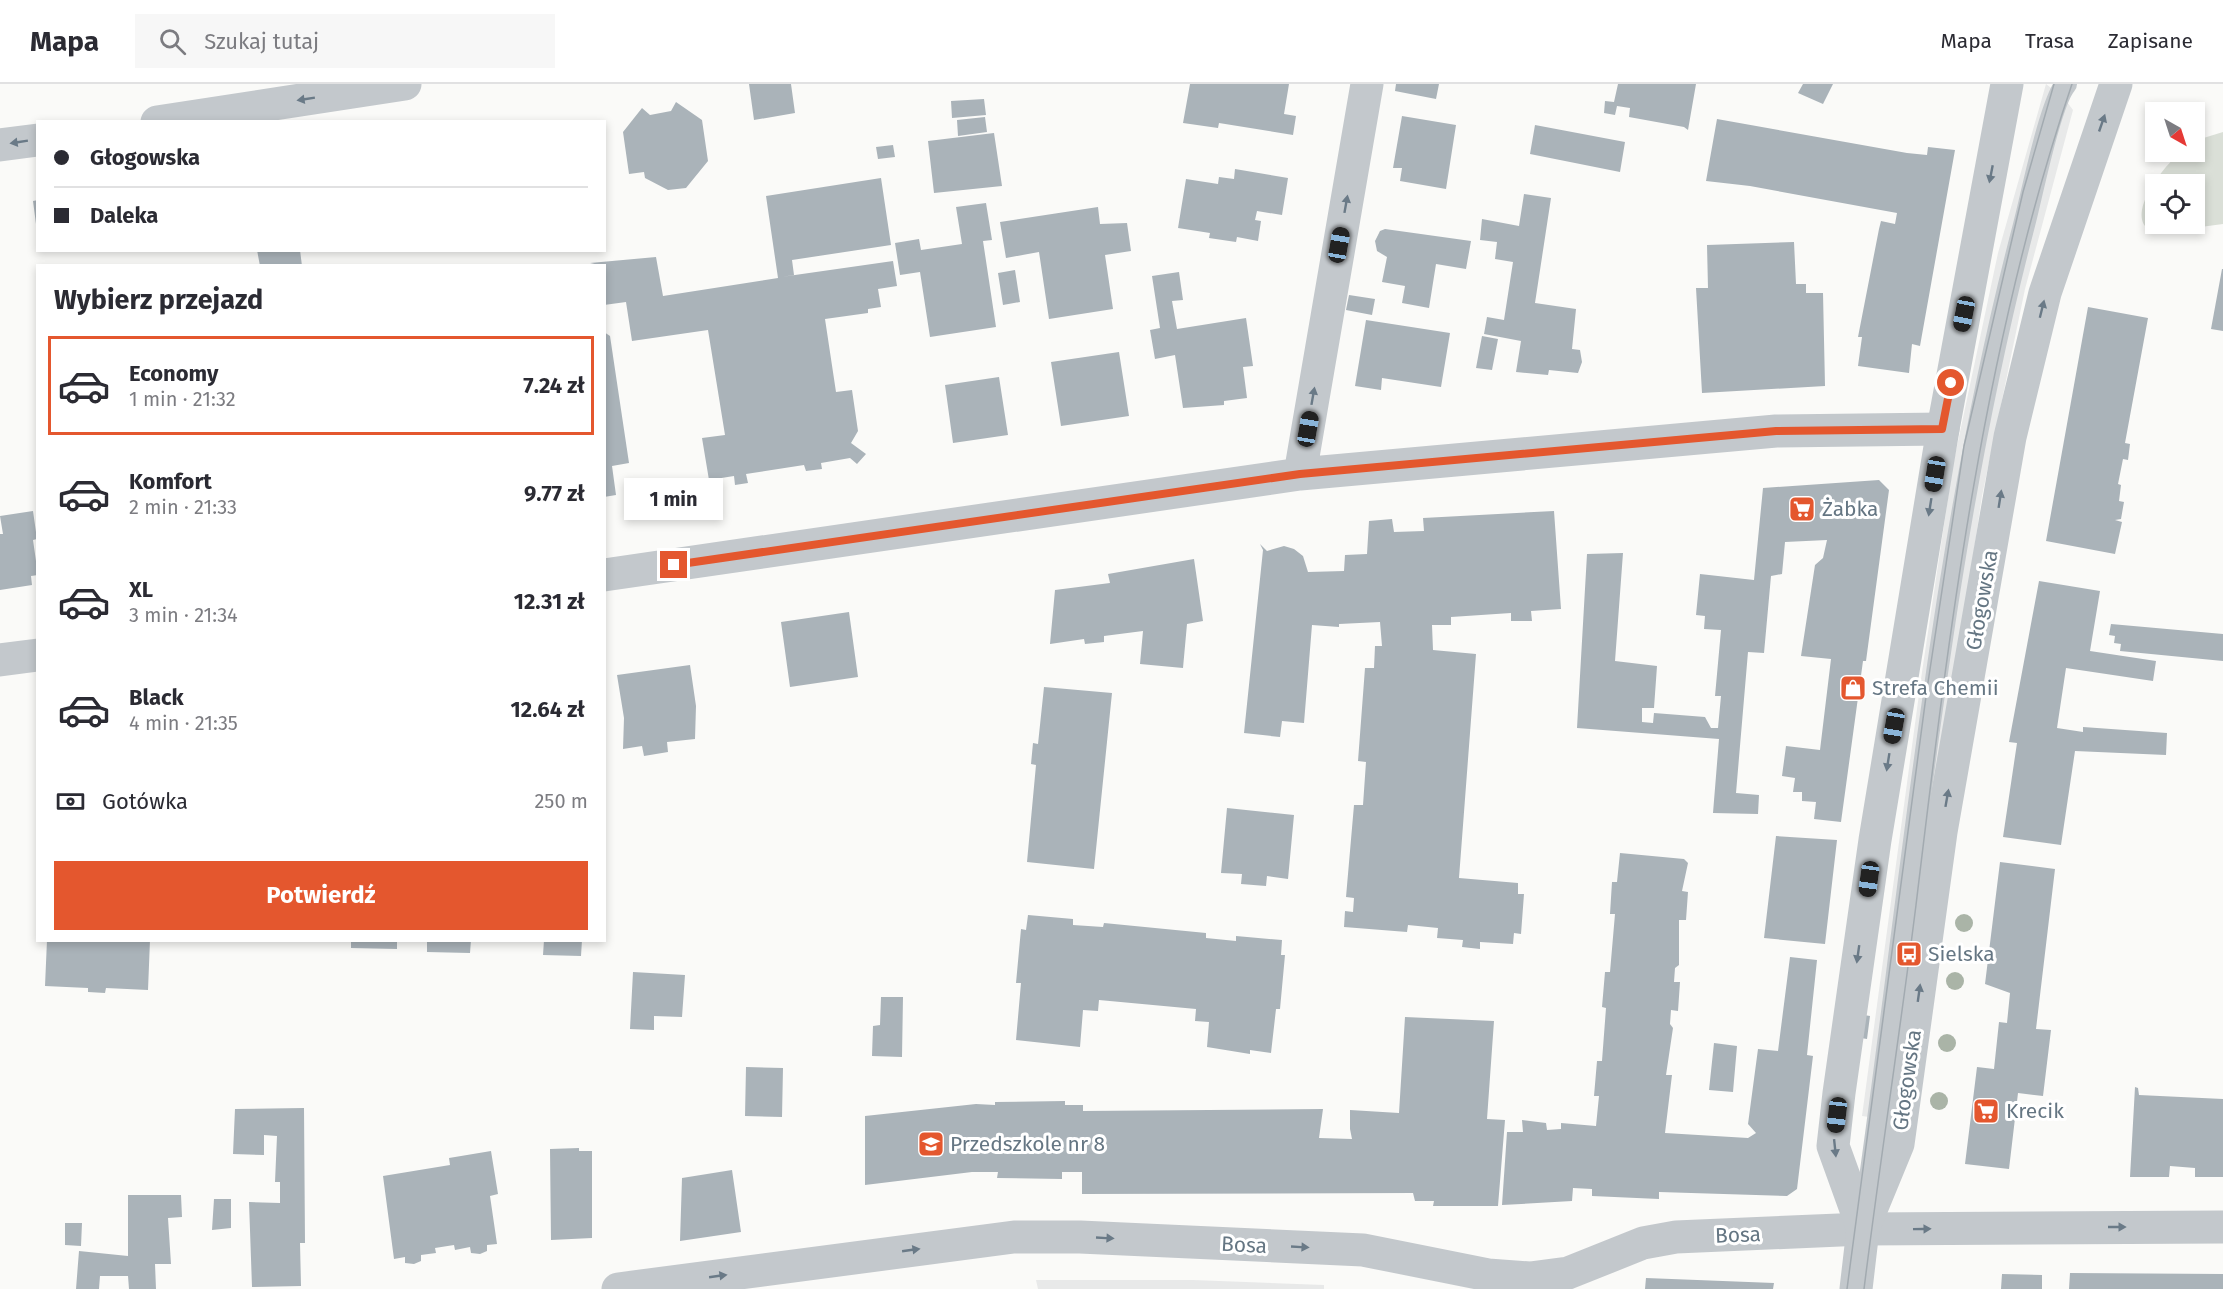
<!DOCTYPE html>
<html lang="pl">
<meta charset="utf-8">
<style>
:root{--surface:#fff;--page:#f7f7f7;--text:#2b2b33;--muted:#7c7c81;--line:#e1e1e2;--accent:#e4572e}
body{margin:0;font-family:"Fira Sans",sans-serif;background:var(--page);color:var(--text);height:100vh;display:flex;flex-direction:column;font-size:22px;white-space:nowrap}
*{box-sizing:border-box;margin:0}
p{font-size:20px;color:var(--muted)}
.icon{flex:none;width:33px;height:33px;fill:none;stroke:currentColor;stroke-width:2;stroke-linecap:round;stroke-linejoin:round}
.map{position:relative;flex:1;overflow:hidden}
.sheet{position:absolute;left:36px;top:180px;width:570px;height:678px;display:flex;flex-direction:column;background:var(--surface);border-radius:0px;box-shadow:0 3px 9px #0003}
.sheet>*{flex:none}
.guide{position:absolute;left:36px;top:36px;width:570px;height:132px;border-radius:0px;box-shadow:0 3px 9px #0003;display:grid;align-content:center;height:132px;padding:0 18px;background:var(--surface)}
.needle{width:39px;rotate:141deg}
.controls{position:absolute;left:2145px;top:18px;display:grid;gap:12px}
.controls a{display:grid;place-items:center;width:60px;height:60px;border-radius:0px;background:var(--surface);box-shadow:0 3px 9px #0003;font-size:30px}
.end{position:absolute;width:27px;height:27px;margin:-14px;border:8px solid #e4572e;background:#fff;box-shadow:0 0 0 3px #fff}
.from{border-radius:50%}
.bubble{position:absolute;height:42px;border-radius:0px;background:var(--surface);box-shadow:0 3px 9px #0003;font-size:20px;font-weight:700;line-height:42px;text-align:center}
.car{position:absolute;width:18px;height:36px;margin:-18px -9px;border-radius:8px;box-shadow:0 0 4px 2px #0007;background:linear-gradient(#222 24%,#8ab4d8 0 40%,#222 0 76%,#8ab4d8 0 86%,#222 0)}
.guide b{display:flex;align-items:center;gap:21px;height:57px;font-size:22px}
.guide b+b{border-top:2px solid var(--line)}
.guide i{width:15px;height:15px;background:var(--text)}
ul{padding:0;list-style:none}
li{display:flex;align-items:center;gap:18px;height:99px;margin:0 12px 9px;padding:0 6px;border:3px solid transparent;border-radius:0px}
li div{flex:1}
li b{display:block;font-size:22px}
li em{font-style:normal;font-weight:700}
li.selected{border-color:var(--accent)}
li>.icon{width:54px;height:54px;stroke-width:1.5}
h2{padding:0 18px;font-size:27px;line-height:72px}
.pay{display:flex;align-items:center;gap:15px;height:66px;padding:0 18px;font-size:22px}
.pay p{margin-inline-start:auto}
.button{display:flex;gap:12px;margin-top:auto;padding:12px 18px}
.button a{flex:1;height:69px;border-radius:0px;background:var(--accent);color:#fff;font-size:24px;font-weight:700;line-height:69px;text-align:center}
header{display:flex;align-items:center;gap:36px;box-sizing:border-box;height:84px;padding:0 30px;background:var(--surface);border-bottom:2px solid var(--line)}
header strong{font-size:28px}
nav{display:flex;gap:33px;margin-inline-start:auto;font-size:21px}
.search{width:420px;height:54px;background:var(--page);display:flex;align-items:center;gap:15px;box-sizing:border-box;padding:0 21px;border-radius:0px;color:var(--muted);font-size:22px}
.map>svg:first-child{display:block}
</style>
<header>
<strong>Mapa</strong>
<div class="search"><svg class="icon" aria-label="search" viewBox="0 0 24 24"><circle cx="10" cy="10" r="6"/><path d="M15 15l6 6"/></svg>Szukaj tutaj</div>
<nav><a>Mapa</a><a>Trasa</a><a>Zapisane</a></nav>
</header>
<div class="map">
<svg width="2223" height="1205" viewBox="0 0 2223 1205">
<rect width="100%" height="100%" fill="#fafaf8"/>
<path fill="#e8e9e9" d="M2046 0 2064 14 2073 26 2025 205 1982 412 1890 1036 1862 1032 1922 588 1953 381 1998 169Z
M1036 1196H1193L1324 1201V1205H1038Z"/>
<path fill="#dadfd7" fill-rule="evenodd" d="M2223 48V140L2163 148 2145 142C2131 122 2166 80 2181 68H2194L2197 56ZM2156 100H2194V140H2156Z"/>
<path fill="#aab3b9" d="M749 0H791L795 29 754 36Z
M1190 0H1289L1284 30 1296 32 1293 51 1219 39 1218 44 1183 39Z
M1396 0H1439L1436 15 1395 7Z
M1618 0H1696L1688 46 1684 43 1629 33 1630 24 1617 22 1615 31 1604 29 1605 17 1614 18Z
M1803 0H1833L1823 20 1798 9Z
M984 15 986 31 952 34 951 17Z
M676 18 702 36 708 77 686 104 668 106 645 94 644 88 629 90 623 48 642 24 650 31 671 27Z
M1402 32 1456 41 1446 105 1400 97 1402 84H1393Z
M985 33 987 48 958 52 957 36Z
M1717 35 1907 69 1927 71 1928 63 1955 66 1920 262 1912 260 1909 289 1858 282 1862 253H1858L1879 145 1881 137 1895 140 1897 129 1750 102 1706 97Z
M1535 41 1625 58 1620 88 1530 70Z
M994 49 1002 102 934 109 928 57Z
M893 61 895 73 878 75 876 63Z
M1235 85 1288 94 1282 131 1257 127 1255 136 1261 137 1258 157 1237 153 1236 158 1209 154 1210 149 1178 144 1186 95 1218 100 1219 93 1234 95Z
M881 94 891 161 792 176 794 191 781 193 893 177 897 202 878 205 881 223 868 225V229L825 235 836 308 852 306 858 347 851 359 866 370 857 380 850 374 821 379 822 385 806 387 804 381 746 390 748 399 735 401 734 392 709 396 702 354 725 351 708 246 632 257 626 218 604 221V182L590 179 656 173 663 212 778 194 766 112Z
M1524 110 1551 114 1535 219 1576 225 1572 265 1580 266 1582 278 1578 289 1549 286 1548 291 1516 288 1521 257 1484 250 1487 233 1504 236 1513 178 1495 175 1497 158 1480 156 1482 135 1519 142Z
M38 116V140H36L33 117Z
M986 119 992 156 983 157 996 243 930 253 920 188 900 191 895 159 919 155 921 166 962 160 956 123Z
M1098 123 1100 140 1127 139 1131 167 1105 171 1113 225 1049 235 1039 168 1006 174 1000 138Z
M1385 145 1471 157 1466 185 1436 180 1429 224 1402 219 1405 202 1382 198 1387 173 1377 167 1375 157 1380 147Z
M1794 158 1796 200H1806V209H1823L1825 302 1702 309 1696 204H1708L1707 161Z
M257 166H300L302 182H260Z
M2222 185H2223V247L2211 245Z
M1015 186 1020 218 1003 221 998 189Z
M1179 188 1183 216 1172 217 1177 245 1246 234 1253 282 1243 283 1247 314 1224 317V321L1183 324 1175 271 1155 275 1150 246 1160 244 1152 192Z
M1349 211 1375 215 1372 231 1346 226Z
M2088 223 2148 234 2125 359 2130 360 2128 376 2123 375 2118 400 2121 401 2119 417 2124 418 2121 435 2115 436 2122 438 2115 470 2046 457Z
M1366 236 1450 249 1441 303 1382 294 1381 306 1355 302Z
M604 248 610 252 629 379 612 382 616 411 604 413Z
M1482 252 1498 255 1492 286 1476 284Z
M1119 268 1129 332 1061 342 1051 278Z
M999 293 1008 351 953 359 945 301Z
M1879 396 1889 406 1866 577H1863L1841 738 1814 735 1816 718 1802 717V708H1793L1795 694 1782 692 1786 662 1820 666 1831 575 1801 572 1815 481 1823 474 1827 456 1785 458 1782 490 1771 492 1764 569 1748 568 1736 709 1759 711 1758 730 1713 729 1719 655 1577 644 1587 470 1623 469 1615 577 1657 582 1654 624H1642V638L1653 639 1654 629 1705 633 1711 644H1718L1721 612H1715L1721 546 1704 545 1705 532 1696 531 1700 490 1754 496 1763 404Z
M33 427 37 455 33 456 38 491 31 492 32 501 0 506V450H3L0 432Z
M1554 427 1561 525 1531 527 1532 537H1511V529L1451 533V541H1432L1433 566 1476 570 1459 794 1518 799V810H1524L1521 850 1514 849 1513 860 1480 858V865L1462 863 1463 856 1437 854 1438 844 1408 841 1407 848 1344 843 1345 827 1353 828 1354 814 1346 813 1354 721H1363L1366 678 1358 677 1365 584H1374L1375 562H1382L1380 538 1339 540V543L1312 541 1304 639 1282 637 1280 653 1244 649 1263 466 1260 460 1267 467 1284 462 1294 465 1303 472 1308 488 1344 487 1345 471 1367 470 1369 437 1392 435 1394 448 1424 447 1423 434Z
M1194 475 1203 537 1187 540 1183 584 1140 580 1143 547 1104 552V558L1085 560 1084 555 1050 560 1055 506 1110 499 1108 490Z
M2039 497 2100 507 2090 567 2156 577 2153 597 2066 584 2057 644 2083 648V643L2167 649 2166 671 2075 667 2061 761 2003 753 2017 659 2009 658Z
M849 528 858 593 790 603 781 538Z
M2111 540 2223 550V577L2120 567 2121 560 2114 559 2115 552 2109 551Z
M690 581 696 622 695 655 667 658 668 668 644 672 642 662 623 665 624 634 617 591Z
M1044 603 1112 609 1094 785 1027 778 1036 681 1031 680 1033 659 1038 660Z
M1227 724 1294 731 1288 795 1267 792 1266 802 1241 800 1242 790 1221 789Z
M1776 752 1837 756 1825 860 1764 854Z
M1620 769 1684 775 1688 779 1682 807 1688 808 1686 836H1679V881L1675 884 1674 898H1680L1678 927 1671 926 1670 940 1673 944 1666 991H1672L1665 1049 1748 1054 1756 1049 1748 1040 1758 965 1778 967 1790 873 1817 876 1807 971 1813 972 1797 1105 1787 1112 1659 1108V1115L1592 1112V1105L1573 1104 1572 1117 1502 1121 1507 1048H1523L1522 1036 1546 1039 1547 1046 1561 1045V1039L1596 1042 1599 1012H1594L1597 977H1602L1606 924 1602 923 1605 888H1610L1615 830H1610L1612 798H1617Z
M2000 778 2055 785 2036 945 2051 946 2043 1012 2018 1009 2009 1085 1965 1080 1977 983 1994 985 1999 938 2007 939 2010 909 1985 900Z
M1028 831 1073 835V841L1103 843 1104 839 1206 849V854L1236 857V852L1282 856 1281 871H1285L1280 925H1276L1271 969 1250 966V970L1207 963 1209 938 1195 937 1196 925 1099 916 1098 927 1083 926 1080 963 1016 956 1021 899H1016L1021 845 1026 846Z
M47 856H150L148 906 106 904 105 909 88 908V904L45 902Z
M351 856H397V865L351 864Z
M427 856H471L470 869 427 868Z
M544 856H582L581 872 543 871Z
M633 888 685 891 682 933 654 932V946L630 945Z
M881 913H903L902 973 872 972 873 942 880 941Z
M1864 931 1870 932 1867 955 1861 954Z
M1405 933 1494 937 1487 1035 1505 1036 1498 1122H1433L1434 1117H1415L1413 1109 1082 1110V1088H1062V1095L997 1094 998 1088H972L865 1101V1032L976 1020 995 1021V1018L1065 1017V1021H1083V1027L1323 1025 1319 1054 1352 1055 1350 1045V1026L1399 1029Z
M1714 959 1737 962 1733 1008 1709 1006Z
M746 983 783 984 782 1033 745 1032Z
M2135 1003 2138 1004 2139 1011 2223 1015V1093H2195V1084L2170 1082 2169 1093H2130Z
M304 1024 305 1159H300L301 1202 252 1203 249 1118 280 1119V1098H275L277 1052 264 1051V1071L233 1070 235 1025Z
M579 1064V1067H592V1154L551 1156 550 1065Z
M491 1067 498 1110 490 1112 497 1160 487 1161V1167L480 1170 471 1169 470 1163 455 1166 454 1161 435 1164 436 1169 421 1171V1177L414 1180 405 1179V1173L394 1175 383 1092 450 1081 449 1074Z
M732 1086 741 1148 680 1157 682 1094Z
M128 1111H181L182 1133 168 1134 171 1180H155L156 1205H129L128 1192H100L99 1205H76L79 1167 128 1172Z
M214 1115H231V1144L212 1146Z
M65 1139H82L81 1162 65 1161Z
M2070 1189 2223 1190V1205H2069Z
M2002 1190 2042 1191V1205H2001Z
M1646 1194 1774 1199 1773 1205H1645Z"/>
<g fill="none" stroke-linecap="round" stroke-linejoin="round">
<path stroke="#c3c8cc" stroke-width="22" d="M1868 1108C1914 785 1941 457 2024 141 2032 111 2050 19 2066 0"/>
<path stroke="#c3c8cc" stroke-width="33" d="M157 38 405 0
M0 61 38 56
M1300 390 1367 0
M604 491 1300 390 1776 347 1943 345
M0 576 38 571
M618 1205 1014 1153H1080L1363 1166 1488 1191 1530 1194 1568 1189 1643 1159 1676 1153 1863 1145 2223 1143"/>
<path stroke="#c3c8cc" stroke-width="33" d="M1863 1145 1833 1062 1839 1009 1875 756 1943 345 2007 0
M1856 1205 1863 1145 1898 1060 1941 748 2010 353 2045 209 2116 0"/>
<path stroke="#a2aab0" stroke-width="1.5" d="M1847 1205 1927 605 1964 362 2023 108 2054 0
M1864 1205C1880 1077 1900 949 1916 821 1949 547 1983 262 2072 0"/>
</g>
<g fill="#aab4a7">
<circle cx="1964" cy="839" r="9"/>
<circle cx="1955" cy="897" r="9"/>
<circle cx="1947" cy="959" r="9"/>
<circle cx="1939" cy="1017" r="9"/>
</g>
<defs><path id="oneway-solid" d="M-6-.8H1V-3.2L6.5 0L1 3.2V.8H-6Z" transform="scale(1.5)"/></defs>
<g fill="#6a7a87">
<use href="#oneway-solid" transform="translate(306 15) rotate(171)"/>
<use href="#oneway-solid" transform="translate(2102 39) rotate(-71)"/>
<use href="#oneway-solid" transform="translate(19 58) rotate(171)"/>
<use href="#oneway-solid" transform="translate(1991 90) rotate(101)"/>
<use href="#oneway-solid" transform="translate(1346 120) rotate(-80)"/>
<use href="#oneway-solid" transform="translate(2042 225) rotate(-76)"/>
<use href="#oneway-solid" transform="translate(1313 312) rotate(-80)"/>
<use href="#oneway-solid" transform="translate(2000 415) rotate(-81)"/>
<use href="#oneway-solid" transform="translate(1930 423) rotate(99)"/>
<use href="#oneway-solid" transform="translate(1888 678) rotate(99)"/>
<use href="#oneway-solid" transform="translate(1947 714) rotate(-80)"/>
<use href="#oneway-solid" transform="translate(1858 870) rotate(98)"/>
<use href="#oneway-solid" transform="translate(1919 909) rotate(-82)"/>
<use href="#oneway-solid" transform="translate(1835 1064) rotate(84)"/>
<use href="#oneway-solid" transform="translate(2117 1143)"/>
<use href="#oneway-solid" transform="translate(1922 1145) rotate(-1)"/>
<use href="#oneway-solid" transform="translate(1105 1154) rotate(3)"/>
<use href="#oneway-solid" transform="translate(1300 1163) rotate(3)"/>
<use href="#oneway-solid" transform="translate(911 1166) rotate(-8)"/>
<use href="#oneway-solid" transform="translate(718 1192) rotate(-8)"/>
</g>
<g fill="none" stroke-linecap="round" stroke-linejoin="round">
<path stroke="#e4572e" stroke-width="8" d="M674 481 1300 390 1776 347 1942 345 1951 299"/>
</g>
<defs>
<symbol id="supermarket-square" viewBox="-11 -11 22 22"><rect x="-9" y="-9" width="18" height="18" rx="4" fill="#e4572e" stroke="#fff"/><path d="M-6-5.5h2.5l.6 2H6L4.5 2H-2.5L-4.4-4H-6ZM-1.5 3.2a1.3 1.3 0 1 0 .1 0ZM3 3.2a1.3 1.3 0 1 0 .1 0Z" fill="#fff"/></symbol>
<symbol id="shop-square" viewBox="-11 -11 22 22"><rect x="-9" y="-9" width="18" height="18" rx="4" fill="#e4572e" stroke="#fff"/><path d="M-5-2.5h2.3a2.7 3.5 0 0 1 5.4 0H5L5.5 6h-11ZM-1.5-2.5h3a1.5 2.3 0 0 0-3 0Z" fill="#fff"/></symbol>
<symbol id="bus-square" viewBox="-11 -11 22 22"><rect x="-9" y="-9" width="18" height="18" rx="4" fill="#e4572e" stroke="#fff"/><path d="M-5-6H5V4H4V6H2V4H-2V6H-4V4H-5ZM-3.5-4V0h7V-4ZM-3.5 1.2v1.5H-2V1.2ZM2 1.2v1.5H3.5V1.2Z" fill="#fff"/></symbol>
<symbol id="school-square" viewBox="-11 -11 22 22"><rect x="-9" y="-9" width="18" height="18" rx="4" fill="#e4572e" stroke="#fff"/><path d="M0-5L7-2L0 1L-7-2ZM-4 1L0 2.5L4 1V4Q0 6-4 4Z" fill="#fff"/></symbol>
</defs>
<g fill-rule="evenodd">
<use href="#supermarket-square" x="1787" y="410" width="30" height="30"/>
<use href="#shop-square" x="1838" y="589" width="30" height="30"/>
<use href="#bus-square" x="1894" y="855" width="30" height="30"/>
<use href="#supermarket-square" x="1971" y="1012" width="30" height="30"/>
<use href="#school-square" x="916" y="1045" width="30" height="30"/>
</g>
<g text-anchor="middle" stroke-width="6" stroke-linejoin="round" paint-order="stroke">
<g font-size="21" fill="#657683" stroke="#fff" text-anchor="start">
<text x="1822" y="432">Żabka</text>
<text x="1872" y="611">Strefa Chemii</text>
<text x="1928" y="877">Sielska</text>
<text x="2006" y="1034">Krecik</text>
<text x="950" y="1067">Przedszkole nr 8</text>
</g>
<g font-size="21" fill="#657683" stroke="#fff">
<text transform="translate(1982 516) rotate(-80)" y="7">Głogowska</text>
<text transform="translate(1907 996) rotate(-82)" y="7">Głogowska</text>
<text transform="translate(1738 1151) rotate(-2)" y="7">Bosa</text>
<text transform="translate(1244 1161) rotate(3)" y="7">Bosa</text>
</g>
</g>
</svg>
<div class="controls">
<a><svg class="needle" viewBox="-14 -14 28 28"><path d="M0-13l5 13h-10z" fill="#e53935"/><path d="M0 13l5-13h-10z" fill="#7c7c81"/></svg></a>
<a><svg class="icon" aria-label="locate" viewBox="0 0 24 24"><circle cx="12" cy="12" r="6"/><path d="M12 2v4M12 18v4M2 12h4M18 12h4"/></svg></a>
</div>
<i class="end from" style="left:1951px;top:299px"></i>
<i class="end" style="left:674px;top:481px"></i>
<div class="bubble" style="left:624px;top:394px;width:99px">1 min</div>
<i class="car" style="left:1339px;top:161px;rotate:10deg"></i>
<i class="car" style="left:1964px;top:230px;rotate:191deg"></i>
<i class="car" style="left:1308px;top:345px;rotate:10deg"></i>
<i class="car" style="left:1935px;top:390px;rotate:189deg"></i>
<i class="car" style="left:1894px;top:642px;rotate:190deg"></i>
<i class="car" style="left:1869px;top:795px;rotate:188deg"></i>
<i class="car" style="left:1837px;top:1031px;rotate:187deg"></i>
<div class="guide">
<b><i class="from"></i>Głogowska</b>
<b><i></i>Daleka</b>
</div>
<section class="sheet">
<h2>Wybierz przejazd</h2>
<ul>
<li class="selected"><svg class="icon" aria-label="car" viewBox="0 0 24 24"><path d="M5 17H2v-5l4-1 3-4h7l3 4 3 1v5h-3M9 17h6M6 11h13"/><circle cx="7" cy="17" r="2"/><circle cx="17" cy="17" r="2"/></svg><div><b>Economy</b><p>1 min · 21:32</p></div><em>7.24 zł</em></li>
<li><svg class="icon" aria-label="car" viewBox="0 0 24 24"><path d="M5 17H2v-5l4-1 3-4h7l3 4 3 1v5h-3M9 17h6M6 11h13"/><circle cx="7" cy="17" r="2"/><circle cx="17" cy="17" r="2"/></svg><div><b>Komfort</b><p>2 min · 21:33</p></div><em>9.77 zł</em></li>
<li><svg class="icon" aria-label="car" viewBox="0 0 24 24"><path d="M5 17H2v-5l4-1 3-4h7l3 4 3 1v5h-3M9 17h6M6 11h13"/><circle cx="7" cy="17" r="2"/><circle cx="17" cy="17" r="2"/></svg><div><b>XL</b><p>3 min · 21:34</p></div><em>12.31 zł</em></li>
<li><svg class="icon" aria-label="car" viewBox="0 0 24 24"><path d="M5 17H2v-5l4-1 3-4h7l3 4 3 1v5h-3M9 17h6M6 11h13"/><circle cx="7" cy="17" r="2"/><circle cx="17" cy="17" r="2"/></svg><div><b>Black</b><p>4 min · 21:35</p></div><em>12.64 zł</em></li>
</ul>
<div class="pay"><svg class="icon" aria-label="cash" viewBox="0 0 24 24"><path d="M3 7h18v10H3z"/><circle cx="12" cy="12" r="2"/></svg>Gotówka<p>250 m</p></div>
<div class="button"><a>Potwierdź</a></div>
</section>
</div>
